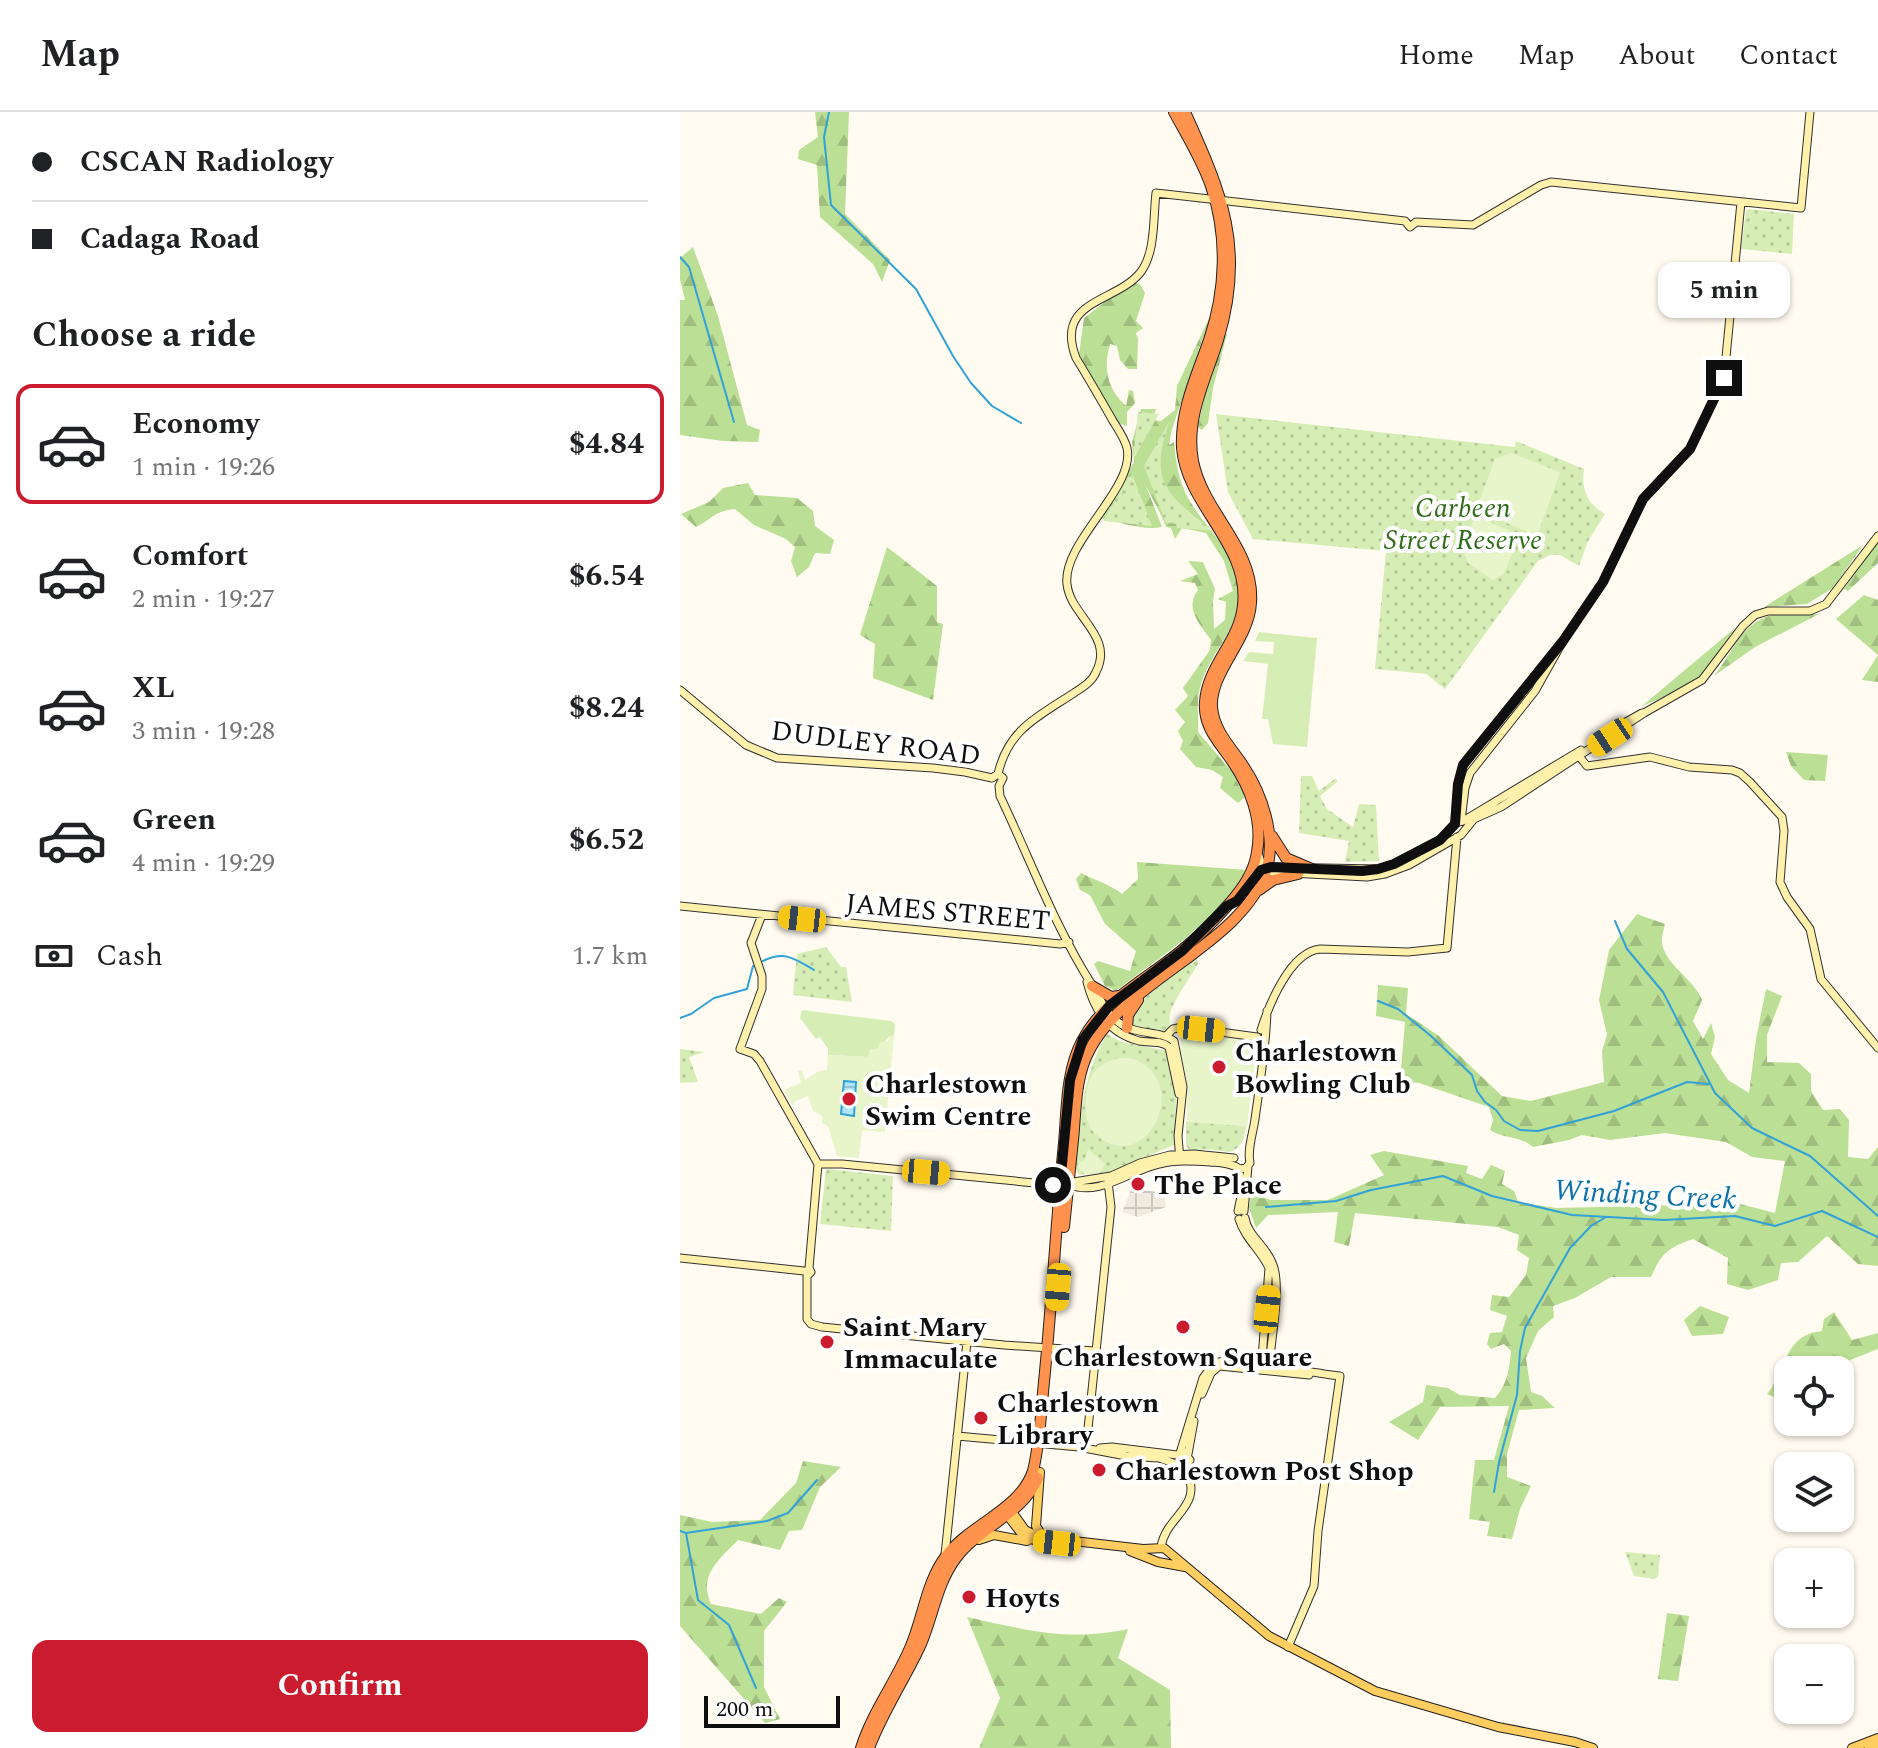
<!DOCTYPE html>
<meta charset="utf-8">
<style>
:root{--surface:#fff;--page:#f6f6f6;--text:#202124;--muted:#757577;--line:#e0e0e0;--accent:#ca1b2f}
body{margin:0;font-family:Spectral,serif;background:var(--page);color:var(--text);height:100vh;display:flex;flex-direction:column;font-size:30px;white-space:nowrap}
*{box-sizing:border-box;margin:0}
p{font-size:26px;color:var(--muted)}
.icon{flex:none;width:44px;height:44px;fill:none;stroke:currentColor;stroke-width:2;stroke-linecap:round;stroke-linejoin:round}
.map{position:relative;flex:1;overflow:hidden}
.side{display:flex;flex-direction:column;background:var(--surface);width:680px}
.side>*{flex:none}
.top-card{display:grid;align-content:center;height:176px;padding:0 32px;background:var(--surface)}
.tools{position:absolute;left:1094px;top:1244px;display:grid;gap:16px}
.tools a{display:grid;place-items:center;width:80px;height:80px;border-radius:16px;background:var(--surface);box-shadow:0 2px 6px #0004;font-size:40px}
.scale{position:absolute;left:24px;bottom:20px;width:136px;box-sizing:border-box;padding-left:8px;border:4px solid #0f0f0f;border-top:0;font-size:22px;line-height:28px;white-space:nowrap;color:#0f0f0f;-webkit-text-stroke:6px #fff;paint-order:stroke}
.end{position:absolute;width:36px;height:36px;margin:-18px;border:10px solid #0f0f0f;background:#fff;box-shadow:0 0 0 4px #fff}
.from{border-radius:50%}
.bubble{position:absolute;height:56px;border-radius:16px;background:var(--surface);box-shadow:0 2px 6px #0004;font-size:26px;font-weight:700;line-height:56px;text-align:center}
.car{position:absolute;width:24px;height:48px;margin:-24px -12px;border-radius:10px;box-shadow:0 0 6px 2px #0007;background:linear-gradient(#f5c518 24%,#345 0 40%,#f5c518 0 76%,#345 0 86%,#f5c518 0)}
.top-card b{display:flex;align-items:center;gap:28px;height:76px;font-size:30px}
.top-card b+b{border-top:2px solid var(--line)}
.top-card i{width:20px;height:20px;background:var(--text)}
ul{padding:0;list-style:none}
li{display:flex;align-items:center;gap:24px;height:120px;margin:0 16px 12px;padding:0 16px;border:4px solid transparent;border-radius:16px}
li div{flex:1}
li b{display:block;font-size:30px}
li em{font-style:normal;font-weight:700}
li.selected{border-color:var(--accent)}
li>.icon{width:72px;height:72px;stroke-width:1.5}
h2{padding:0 32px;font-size:36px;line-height:96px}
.pay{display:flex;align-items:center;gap:20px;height:88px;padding:0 32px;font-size:30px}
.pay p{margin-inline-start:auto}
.primary-button{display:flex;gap:16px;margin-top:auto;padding:16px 32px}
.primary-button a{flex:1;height:92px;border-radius:16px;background:var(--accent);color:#fff;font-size:32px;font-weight:700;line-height:92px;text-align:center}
header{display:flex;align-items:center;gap:48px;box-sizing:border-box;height:112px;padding:0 40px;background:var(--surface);border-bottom:2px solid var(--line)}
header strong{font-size:38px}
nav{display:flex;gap:44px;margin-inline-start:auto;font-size:28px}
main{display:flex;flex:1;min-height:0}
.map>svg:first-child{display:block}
</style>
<header>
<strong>Map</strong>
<nav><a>Home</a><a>Map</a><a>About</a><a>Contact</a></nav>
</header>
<main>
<section class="side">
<div class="top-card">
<b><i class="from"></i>CSCAN Radiology</b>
<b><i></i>Cadaga Road</b>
</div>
<h2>Choose a ride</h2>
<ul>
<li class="selected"><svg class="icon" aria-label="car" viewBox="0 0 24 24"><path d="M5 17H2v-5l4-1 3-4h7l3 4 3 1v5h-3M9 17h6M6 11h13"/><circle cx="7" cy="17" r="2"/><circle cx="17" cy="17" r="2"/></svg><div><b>Economy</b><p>1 min · 19:26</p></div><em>$4.84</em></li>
<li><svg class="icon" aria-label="car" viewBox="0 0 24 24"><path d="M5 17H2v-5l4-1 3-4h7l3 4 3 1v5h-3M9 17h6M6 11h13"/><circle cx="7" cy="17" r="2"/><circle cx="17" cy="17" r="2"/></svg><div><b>Comfort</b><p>2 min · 19:27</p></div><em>$6.54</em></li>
<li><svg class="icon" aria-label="car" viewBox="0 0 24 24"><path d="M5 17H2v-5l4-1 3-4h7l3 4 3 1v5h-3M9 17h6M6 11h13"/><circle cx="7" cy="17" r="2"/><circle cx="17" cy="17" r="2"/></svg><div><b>XL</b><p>3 min · 19:28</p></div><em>$8.24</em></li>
<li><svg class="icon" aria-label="car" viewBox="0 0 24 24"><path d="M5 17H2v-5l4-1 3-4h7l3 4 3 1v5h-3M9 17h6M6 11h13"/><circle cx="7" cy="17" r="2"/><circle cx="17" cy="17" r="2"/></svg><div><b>Green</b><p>4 min · 19:29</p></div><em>$6.52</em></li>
</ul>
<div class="pay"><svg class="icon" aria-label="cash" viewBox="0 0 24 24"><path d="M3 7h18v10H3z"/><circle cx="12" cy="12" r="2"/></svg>Cash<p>1.7 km</p></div>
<div class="primary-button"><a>Confirm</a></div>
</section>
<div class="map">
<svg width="1198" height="1636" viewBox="0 0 1198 1636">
<defs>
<pattern id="forest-firs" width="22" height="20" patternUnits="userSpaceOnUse" patternTransform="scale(2)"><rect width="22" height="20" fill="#bbdf94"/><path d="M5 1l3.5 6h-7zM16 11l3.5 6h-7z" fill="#a0be7e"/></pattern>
<pattern id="park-dots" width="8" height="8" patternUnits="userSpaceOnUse" patternTransform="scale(2)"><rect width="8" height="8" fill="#d7edb6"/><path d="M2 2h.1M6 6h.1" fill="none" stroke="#b7ca9b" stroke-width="1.8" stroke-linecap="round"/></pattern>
<pattern id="plaza-grid" width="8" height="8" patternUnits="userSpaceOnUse" patternTransform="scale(2)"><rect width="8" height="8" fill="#f1eade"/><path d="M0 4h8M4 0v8" fill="none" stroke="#cdc8bd"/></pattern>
<pattern id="water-rules" width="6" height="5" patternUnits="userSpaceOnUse" patternTransform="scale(2)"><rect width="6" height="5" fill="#b0e4fb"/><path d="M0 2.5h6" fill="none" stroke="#96c2d6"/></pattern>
</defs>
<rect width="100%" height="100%" fill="#fffbf0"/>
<path fill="#d7edb6" d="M579 520 637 526 627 635 593 632 588 607H582L588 552 563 549 569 540 593 542 594 530 575 529Z
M122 898 211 909 215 912 214 924H210L189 945 148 943V937L140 925 136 927 120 906Z"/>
<path fill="url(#forest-firs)" d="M135 0H169L165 102 210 148 202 170 193 152 140 105 137 53 118 47 119 38 138 25Z
M13 135 38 204 67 313 80 318 78 330 43 329 0 323V188H5L0 167V146Z
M451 170 460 172 465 181 456 209 463 216 456 221 458 227 457 257H448L440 248 437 234 430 232C423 256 427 277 446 294L449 278 453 279 455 291 447 300V314L438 311 399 242 404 206Z
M531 202 492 317 489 333 494 330C496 353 500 375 513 394 531 422 559 444 559 480 560 518 528 542 520 576 516 589 519 606 518 620L553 661 565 685 558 691 540 676 543 665 532 658 516 655 500 637 503 629 498 619 505 610 495 598 508 584 503 576 530 538 531 528C520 513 504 496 518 478L515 471 500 469 518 462 508 449 523 450 535 477 533 489 534 517 545 508 546 490 538 487 553 479 544 449 526 421 502 416 495 427 491 416 486 415C483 405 469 381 464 369L482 415C464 419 440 410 422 407L454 350 452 330 461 297H476L472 308 481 309 495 298 497 274Z
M545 222H547L533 276 528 311 522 318 518 315 529 264Z
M68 371 75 383 117 386 133 399 135 414 154 428 150 442 135 441 129 455 117 465 111 449 115 435 106 427 74 413 55 397C34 399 34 406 16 415L1 402 29 390 43 376Z
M1198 428V451L1168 479 1164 477Z
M1183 433 1153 476 1127 492 1084 495Z
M207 435 257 474V510L263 512 253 588 193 566 195 532 180 523Z
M1184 483 1198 488V570L1182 568 1198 543 1156 507Z
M1095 502H1139L1075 535 1034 564C1054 539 1061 510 1095 502Z
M1055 516 1021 564 1001 578 962 594Z
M1106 640 1148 643 1145 669 1124 668 1111 654Z
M457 750 567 758C530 816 488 838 436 879L425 874 414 852 418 849 450 859 456 839 425 812 410 783 400 778 396 767 401 761C416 769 430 772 442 782L458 767Z
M957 802 985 812C984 817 981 826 982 831 985 853 1015 868 1022 888L1013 909 1023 927 1031 911 1035 925 1031 942 1048 968 1069 981 1076 927 1086 877 1102 884 1087 923V950L1119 951 1131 962V979L1143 998 1160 997 1169 1008 1168 1045 1188 1047 1198 1035V1154L1178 1152 1147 1124 1118 1150 1101 1151 1098 1168 1068 1178 1047 1172 1048 1146 1013 1127C988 1136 982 1140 971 1165H931L895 1186 873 1194 874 1205 858 1219 846 1246 851 1280 862 1284 875 1296 839 1298 827 1342V1365L851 1374 840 1397 832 1427 807 1424 810 1410 789 1407 795 1348H814L829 1294 760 1295 738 1328 709 1310 743 1290 746 1273 768 1276 780 1283 815 1286C828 1271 829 1258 831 1239L824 1232 811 1237 807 1232 810 1221 822 1220 827 1204 810 1198 812 1183 829 1185 846 1163 849 1146 837 1138 839 1123 818 1115 675 1101 669 1134 654 1130 658 1100 588 1103 576 1116 569 1096 571 1081 590 1088H648L704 1063 690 1043 704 1039 788 1054 786 1061 802 1067 811 1053 825 1059 822 1072 834 1079 838 1090 876 1096 1060 1092 1095 1101 1105 1049 1072 1045 1046 1030 985 1021 930 1028 902 1023 889 1028 853 1035C841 1024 824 1027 810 1018L813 1008 809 995 739 971 720 969 725 910 696 904 698 873 728 876 726 902 759 924 822 984 851 989 924 970 922 939 927 923 919 888 929 838Z
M1020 1194 1049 1205 1043 1222 1012 1224 1004 1208Z
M1154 1200 1172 1228 1198 1221V1237L1145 1258H1108V1279L1099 1287 1087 1282C1106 1259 1104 1222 1142 1219L1144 1207Z
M123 1349 161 1355 140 1375 122 1418 109 1419 100 1438 58 1428C39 1448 18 1463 31 1492L81 1502 99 1486 107 1490 84 1519V1575L100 1607 85 1611 0 1514V1403L32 1410 80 1408 116 1371Z
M987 1501 1009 1504 998 1569 978 1567Z
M287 1505C346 1518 388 1530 448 1517L438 1546 490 1578 491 1636H299L320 1586Z"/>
<path fill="url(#park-dots)" d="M1068 97 1114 102 1112 142 1061 137 1066 100Z
M458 300 479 302 453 348Z
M536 302 835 335 836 329 904 357C901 377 907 392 925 402L908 429 899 454 880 443H870L858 449 765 577 746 562 695 557 706 439 573 427 548 380Z
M490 308C468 370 486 382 533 419L497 416 496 412 486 411 464 354Z
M453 364 472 414 423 409 448 365Z
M621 664H632L639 679 656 666 657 670 640 684 647 697 673 715 679 692 696 693 699 749 665 750 669 729 619 721Z
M146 835 161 855H166L172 890 113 883 117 842Z
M517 844 518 852C509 867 498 882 491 898 487 909 494 913 484 921L453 915 450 912 454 898 461 889Z
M427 922 442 930 488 939 497 975 494 1033 430 1060 399 1063 395 1056C400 1008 402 964 427 922Z
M0 937 25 940 9 945 18 970 0 971Z
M506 1009 566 1014C565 1026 561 1036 550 1040L525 1037 511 1039 506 1034Z
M146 1057 213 1064 211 1119 140 1112Z
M945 1440 980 1443 978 1465 974 1467 954 1464Z"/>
<path fill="#e8f4c9" d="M831 341 880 360 859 419 853 422 796 398 815 347Z
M795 403 836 422 838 428 824 461 813 468 788 451 783 437Z
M504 923 573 928 577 935 567 1014 507 1010V971L500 940 501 926Z
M210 924H214L205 1020 182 1018 179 1046 157 1044 148 1014 142 1011V1004L133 999 128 984 114 990 113 994 104 978 121 971 118 959 122 958 125 968 139 959 147 958 148 943 188 945 190 937H198L199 931 208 929Z
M451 946C514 967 468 1064 419 1025 405 1014 403 995 407 979 411 955 427 945 451 946Z
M408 1037 425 1052 420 1061 405 1062 398 1056 399 1051 405 1048Z"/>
<path fill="url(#plaza-grid)" d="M455 1077 484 1081 486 1095 458 1105 442 1100 451 1078Z"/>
<path fill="url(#water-rules)" stroke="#31a1d8" stroke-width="2" d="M164 969 176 970 174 1004 161 1002Z"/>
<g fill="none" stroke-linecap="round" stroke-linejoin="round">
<path stroke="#31a1d8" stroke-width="2" d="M149 0 144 25 151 93 236 177 273 244 291 271 312 294 341 311
M0 145 9 155 54 310
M935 809 947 837 983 880 1035 981 1072 1016 1130 1044 1198 1104
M83 849C105 838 115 847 134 858
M698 889 718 897 751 924 792 963 797 979 805 990 816 998 824 1009 840 1018 858 1019 934 999 1007 970 1029 972
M0 906 11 902 34 886 67 877 73 854
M586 1095 656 1089 691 1078 763 1064 812 1084 892 1103 984 1108 1055 1104 1095 1114 1142 1099 1198 1125
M814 1380 819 1350 837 1283 840 1239 845 1216 890 1136 911 1114 926 1105
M0 1419 6 1421 87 1409 108 1401 137 1368
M6 1421 18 1488 49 1513 76 1576"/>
<defs>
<path id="secondary" d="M0 578 66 633 97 646 253 656 285 660 312 666
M928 620 962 601
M898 643 907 654 970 645 1009 655 1052 658 1060 661 1070 670 1102 705 1104 719 1100 770 1107 785 1130 817 1141 867 1198 936
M318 662C328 617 359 604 394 581 403 575 412 570 416 560 435 524 390 504 387 472 382 430 456 376 447 336 445 327 438 317 433 309 421 288 409 267 396 246 374 188 435 191 460 161 476 141 473 105 476 81L725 109 730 115 736 110 793 113 861 73 871 70 1121 96 1130 0
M312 666 318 662 323 666 319 674 320 684C350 747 375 815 412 873 419 884 423 896 432 905 453 926 476 916 494 929L503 975 498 1024 500 1049
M781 709 785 676 790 661 855 579 883 529 923 470 963 387 1010 337 1044 266 1061 90
M783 709 901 638
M775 712 778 672 783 653 872 543
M578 741 583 756 589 760 687 765 705 762 729 753 781 723 794 707 821 695 964 601 1022 568 1063 514 1075 503 1088 499H1130L1146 492 1198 424
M560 786 585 755 698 757 714 752 760 728 776 711 783 709
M0 794 380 832 389 830
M82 803 71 831 82 864V877L60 937 74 942 80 949 138 1052 129 1156 131 1160 127 1164V1207L131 1212 142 1215 324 1233 415 1239
M407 870C414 898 428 921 459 929 470 931 480 928 489 935L499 982
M581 918C589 893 610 840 640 837L728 840 767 836 777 725
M486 924 493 917 503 915 577 925
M138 1052H162L375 1073 431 1064 460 1051 490 1043 514 1042 554 1046
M558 1056 563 1075 558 1099
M388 1072C419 1086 450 1058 479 1052 496 1048 513 1049 530 1050 541 1051 551 1051 560 1057L566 1056 570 1051C567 1037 573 1022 575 1007 580 971 586 935 587 899
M564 1099 568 1054
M565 1106C568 1125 587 1134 593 1153 602 1176 590 1231 589 1258
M559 1107C565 1127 581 1138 589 1156L582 1246 585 1255
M0 1146 124 1159
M522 1282 531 1261 539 1254 629 1263
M277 1324 399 1335 446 1344 479 1346 505 1355
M406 1336 431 1095 428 1070
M420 1336 432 1335 497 1343 504 1340 510 1348 505 1355
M500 1341 523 1266 534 1251C561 1244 628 1261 660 1264L638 1419 634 1474 608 1535
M508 1342 514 1309
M481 1435C486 1402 526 1396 505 1355
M265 1443 287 1230"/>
<path id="primary" d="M360 1360 356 1414 363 1425
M330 1397 345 1418 359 1425 463 1437 484 1436 589 1524 695 1579 818 1615 895 1630 913 1636
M324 1399 345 1426 365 1430
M299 1428 314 1423 347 1429
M450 1439 478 1450 505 1455
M1172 1636 1198 1626
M1189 1636 1198 1633"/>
<path id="highway" d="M592 724 606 746 632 757
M579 778 593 768 618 762
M412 874 431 885 439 884
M447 916 448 903 458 888
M384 1115C387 1086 390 1057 393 1028 396 998 395 964 410 937 447 867 564 832 587 756 596 724 582 682 564 655 552 636 534 620 532 595 530 560 569 528 571 491 575 436 523 401 513 349 505 306 526 267 538 228 566 137 542 82 505 0
M181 1636C193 1599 215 1571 230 1536 243 1507 246 1470 266 1444 290 1412 340 1398 353 1359 360 1330 361 1299 364 1270 372 1190 376 1111 384 1031 387 998 386 959 402 929 423 888 467 867 501 839 518 825 534 809 549 792 562 777 574 761 577 740 583 708 570 675 552 649 539 630 523 615 525 590 527 554 560 529 563 493 570 433 507 394 502 336 500 298 517 263 529 228 546 178 548 124 531 74 522 48 507 24 494 0
M189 1636C203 1599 225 1567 241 1532 253 1504 257 1471 276 1446 299 1415 342 1403 358 1366"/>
</defs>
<use href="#secondary" stroke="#313131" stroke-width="9"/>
<use href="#primary" stroke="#202020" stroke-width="10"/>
<use href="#highway" stroke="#202020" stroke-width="12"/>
<use href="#secondary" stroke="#fff0ab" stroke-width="7"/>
<use href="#primary" stroke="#ffcd60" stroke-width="8"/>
<use href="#highway" stroke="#ff934e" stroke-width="10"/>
</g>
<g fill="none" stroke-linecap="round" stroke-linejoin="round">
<path stroke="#0f0f0f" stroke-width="10" d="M373 1073H380L390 968 403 927 430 893 502 839 547 794 557 789 581 758 591 755 682 759 698 757 714 752 760 728 775 712 778 672 783 653 883 529 923 470 963 387 1010 337 1044 266"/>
</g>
<g fill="#ca1b2f" stroke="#fff" stroke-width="3">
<circle cx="539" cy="955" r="8"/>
<circle cx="169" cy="987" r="8"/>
<circle cx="458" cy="1072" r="8"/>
<circle cx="503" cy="1215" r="8"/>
<circle cx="147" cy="1230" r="8"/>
<circle cx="301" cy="1306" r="8"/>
<circle cx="419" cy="1358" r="8"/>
<circle cx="289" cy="1485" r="8"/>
</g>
<g text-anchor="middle" stroke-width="8" stroke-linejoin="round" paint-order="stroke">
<g font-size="28" font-style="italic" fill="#306c19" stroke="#fff">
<text x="783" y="405">Carbeen<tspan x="783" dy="32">Street Reserve</tspan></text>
</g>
<g font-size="28" fill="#0f0f0f" stroke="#fff">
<text transform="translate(196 630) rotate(7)" y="10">DUDLEY ROAD</text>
<text transform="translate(268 799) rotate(5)" y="10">JAMES STREET</text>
</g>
<g font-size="28" font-weight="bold" fill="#0f0f0f" stroke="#fff" text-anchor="start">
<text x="555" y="949">Charlestown<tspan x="555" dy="32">Bowling Club</tspan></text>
<text x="185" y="981">Charlestown<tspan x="185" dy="32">Swim Centre</tspan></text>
<text x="474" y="1082">The Place</text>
<text x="163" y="1224">Saint Mary<tspan x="163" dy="32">Immaculate</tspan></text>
<text x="503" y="1254" text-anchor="middle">Charlestown Square</text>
<text x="317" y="1300">Charlestown<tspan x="317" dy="32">Library</tspan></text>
<text x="435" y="1368">Charlestown Post Shop</text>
<text x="305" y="1495">Hoyts</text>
</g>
<g font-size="30" font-style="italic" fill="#0d71ab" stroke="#fff">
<text transform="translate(965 1082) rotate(3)" y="10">Winding Creek</text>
</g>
</g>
</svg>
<div class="tools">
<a><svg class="icon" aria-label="locate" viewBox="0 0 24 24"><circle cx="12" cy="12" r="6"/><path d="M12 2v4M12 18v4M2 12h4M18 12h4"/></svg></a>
<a><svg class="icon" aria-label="layers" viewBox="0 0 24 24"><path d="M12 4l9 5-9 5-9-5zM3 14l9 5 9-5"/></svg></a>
<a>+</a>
<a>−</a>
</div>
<div class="scale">200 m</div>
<i class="end from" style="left:373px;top:1073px"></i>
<i class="end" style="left:1044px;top:266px"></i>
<div class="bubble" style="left:978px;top:150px;width:132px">5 min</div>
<i class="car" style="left:930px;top:625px;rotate:237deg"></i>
<i class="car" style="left:122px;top:807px;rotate:276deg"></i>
<i class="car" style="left:521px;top:917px;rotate:96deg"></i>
<i class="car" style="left:246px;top:1060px;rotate:95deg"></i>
<i class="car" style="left:378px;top:1175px;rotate:185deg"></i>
<i class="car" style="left:587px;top:1197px;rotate:6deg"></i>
<i class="car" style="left:377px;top:1431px;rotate:276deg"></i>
</div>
</main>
